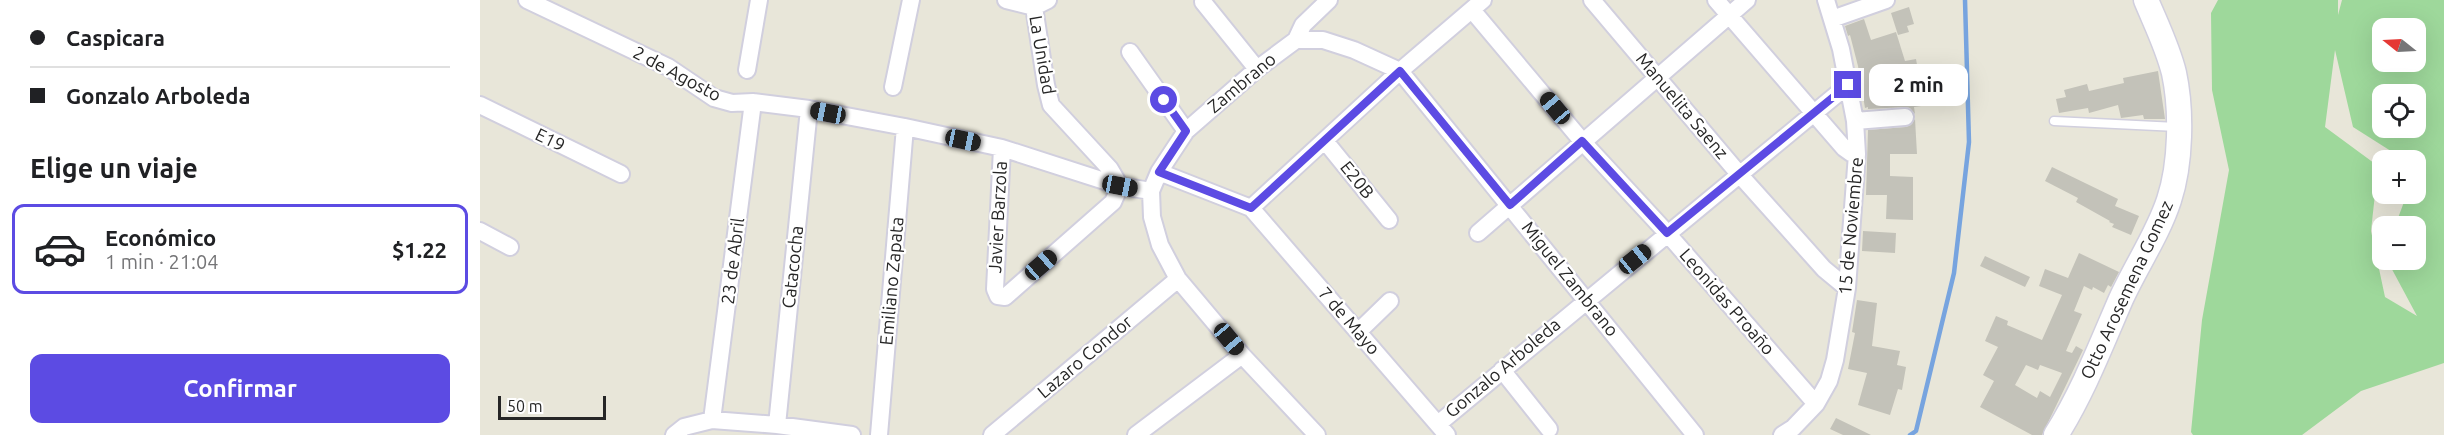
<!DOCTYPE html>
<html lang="es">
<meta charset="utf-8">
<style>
:root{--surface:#fff;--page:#f6f6f6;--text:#202124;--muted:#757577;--line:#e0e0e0;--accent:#5c4be3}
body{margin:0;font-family:Ubuntu,sans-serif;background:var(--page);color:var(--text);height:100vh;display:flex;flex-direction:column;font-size:22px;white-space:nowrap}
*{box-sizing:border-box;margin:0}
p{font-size:20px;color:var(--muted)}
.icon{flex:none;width:33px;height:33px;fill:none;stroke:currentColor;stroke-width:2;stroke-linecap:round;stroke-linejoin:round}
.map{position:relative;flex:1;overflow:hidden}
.side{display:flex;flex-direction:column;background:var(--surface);width:480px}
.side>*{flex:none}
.guide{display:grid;align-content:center;height:132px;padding:0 30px;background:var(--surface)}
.needle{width:39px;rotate:288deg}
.tools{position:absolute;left:1892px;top:18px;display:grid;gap:12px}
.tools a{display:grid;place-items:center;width:54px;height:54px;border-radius:12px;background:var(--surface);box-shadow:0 6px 24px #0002;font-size:30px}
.scale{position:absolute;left:18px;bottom:15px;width:108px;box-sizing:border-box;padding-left:6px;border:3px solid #262626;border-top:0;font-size:16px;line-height:21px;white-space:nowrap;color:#262626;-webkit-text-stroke:4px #fff;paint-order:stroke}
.end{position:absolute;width:27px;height:27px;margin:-14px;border:8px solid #5c4be3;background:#fff;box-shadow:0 0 0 3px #fff}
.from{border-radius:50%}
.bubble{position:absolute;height:42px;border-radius:12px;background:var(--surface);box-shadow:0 6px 24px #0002;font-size:20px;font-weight:600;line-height:42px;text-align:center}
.car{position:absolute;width:18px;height:36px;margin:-18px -9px;border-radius:8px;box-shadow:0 0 4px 2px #0007;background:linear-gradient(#222 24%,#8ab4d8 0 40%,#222 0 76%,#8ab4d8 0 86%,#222 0)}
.guide b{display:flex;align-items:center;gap:21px;height:57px;font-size:22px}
.guide b+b{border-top:2px solid var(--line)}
.guide i{width:15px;height:15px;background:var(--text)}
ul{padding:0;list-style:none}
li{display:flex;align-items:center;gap:18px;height:90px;margin:0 12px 9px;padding:0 18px;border:3px solid transparent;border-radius:12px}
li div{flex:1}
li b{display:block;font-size:22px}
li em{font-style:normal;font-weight:600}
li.on{border-color:var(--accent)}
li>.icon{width:54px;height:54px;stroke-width:1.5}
h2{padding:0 30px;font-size:27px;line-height:72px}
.button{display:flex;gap:12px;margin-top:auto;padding:12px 30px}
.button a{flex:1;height:69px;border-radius:12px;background:var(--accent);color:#fff;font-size:24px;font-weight:600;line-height:69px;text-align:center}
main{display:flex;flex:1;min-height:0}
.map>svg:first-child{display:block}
</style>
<main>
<section class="side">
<div class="guide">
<b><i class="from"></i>Caspicara</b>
<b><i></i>Gonzalo Arboleda</b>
</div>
<h2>Elige un viaje</h2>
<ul>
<li class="on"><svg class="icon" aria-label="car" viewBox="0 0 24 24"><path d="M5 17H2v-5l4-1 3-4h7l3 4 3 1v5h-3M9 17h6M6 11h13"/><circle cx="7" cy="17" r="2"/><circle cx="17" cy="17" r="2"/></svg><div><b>Económico</b><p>1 min · 21:04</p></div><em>$1.22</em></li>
</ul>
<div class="button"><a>Confirmar</a></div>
</section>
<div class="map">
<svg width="1964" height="435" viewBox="0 0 1964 435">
<rect width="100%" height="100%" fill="#e8e6d9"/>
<path fill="#9ed89b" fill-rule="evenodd" d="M1738 0H1858V15L1862 0H1964V363L1881 391 1822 435H1713L1711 432 1722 320 1749 170 1732 90 1731 13ZM1902 28H1935V62H1902ZM1855 50 1873 127 1925 160H1935V194H1927L1915 226H1935V260H1907L1937 316 1905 297 1891 231 1898 166 1845 127ZM1902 94H1935V128H1902Z"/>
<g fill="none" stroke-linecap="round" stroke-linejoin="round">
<path stroke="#77a4df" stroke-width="4.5" d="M1430 435 1436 431 1474 273 1489 142 1485 0"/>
</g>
<path fill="#c3c2b9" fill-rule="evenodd" d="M1429 7 1434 24 1427 26 1429 32 1418 35 1411 13Z
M1384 19 1391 40 1416 32 1425 61 1436 59 1441 87 1445 86 1448 105 1434 107 1435 114 1430 108 1425 107 1388 109V107L1385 108 1378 66 1370 35 1368 36 1365 26Z
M1678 71 1685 119H1664L1663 115 1641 118 1638 105 1609 113 1608 108 1579 113 1576 99 1586 97 1584 90 1607 84 1609 91 1644 83 1643 78Z
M1435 119 1437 154H1410V176L1433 177V220L1406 219 1407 195H1386L1388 130 1426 127 1431 125Z
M1572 167 1638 199 1635 206 1659 216 1651 235 1632 227 1634 224 1629 222 1630 221 1596 202 1598 198 1565 181Z
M1383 231 1416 233 1415 253 1382 251Z
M1599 253 1639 272 1631 287 1628 285 1624 293 1613 287 1612 290 1604 286 1594 311 1602 314 1586 351 1592 353 1596 346 1603 350 1562 435H1552L1500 407 1514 381 1503 375 1518 347 1505 341 1516 316 1528 321 1527 325 1562 340 1582 295 1559 286 1565 269 1588 278ZM1546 365 1558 370 1560 365 1582 373 1570 397 1560 391 1557 398 1535 385Z
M1505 256 1550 277 1545 287 1500 266Z
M1377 300 1397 303 1392 346 1420 351 1417 365 1426 367 1422 390 1418 389 1410 415 1378 405 1387 373 1368 369 1375 333 1372 332Z
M1356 418 1391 435H1363L1350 429Z"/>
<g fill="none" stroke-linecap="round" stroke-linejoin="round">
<defs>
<path id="lane" d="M1574 121 1697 127"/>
<path id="street" d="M47 0 188 67 234 98 252 103 273 102 329 109 425 127 522 148 640 186 671 191
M526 0 554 7
M1112 0 1259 174 1344 269 1367 288
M1236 0 1364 148 1371 153 1377 154
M723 2 777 69
M554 7 568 0
M992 10 1102 141 1187 233 1336 404
M1352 19 1406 0
M816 40H843L874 50 920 71 1215 435
M650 52 706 131
M267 70 279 0
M413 87 431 0
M0 105 141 174
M1375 121 1425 117
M845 141 909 220
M522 148 515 289 518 296 525 297 633 202 640 186 630 169 571 105 566 85 554 7
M679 172 771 208 967 435
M771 208 920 71 1003 0
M0 231 30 247
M998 233 1267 0
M878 332 910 301
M1022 370 1069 429
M232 420 273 102
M958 424 1368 85
M297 425 329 109
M194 435 204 427 232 420 297 425 372 435
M399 435 425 127
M512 435 698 279
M656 435 762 355
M837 435 762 355 698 279 680 245 672 217 671 191 679 172 706 131 777 69 816 40 823 25 849 0
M1302 435 1313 428 1336 404 1349 381 1355 360 1367 288 1377 154 1375 121 1361 49 1346 0"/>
<path id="secondary" d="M1576 435C1603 392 1621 345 1641 299 1656 266 1678 234 1689 200 1701 164 1702 110 1694 73 1688 48 1676 24 1666 0"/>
</defs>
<use href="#lane" stroke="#d1cfde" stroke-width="11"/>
<use href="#street" stroke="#d1cfde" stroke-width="20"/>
<use href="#secondary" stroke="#d1cfde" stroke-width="27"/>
<use href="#lane" stroke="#fff" stroke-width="8"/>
<use href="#street" stroke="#fff" stroke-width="16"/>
<use href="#secondary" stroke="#fff" stroke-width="24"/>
</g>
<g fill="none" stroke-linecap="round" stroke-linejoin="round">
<path stroke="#5c4be3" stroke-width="8" d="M684 100 706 131 679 172 771 208 920 71 1030 205 1102 141 1187 233 1368 85"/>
</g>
<g text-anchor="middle" stroke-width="4.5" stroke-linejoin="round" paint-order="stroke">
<g font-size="18" fill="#262626" stroke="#fff">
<text transform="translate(562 55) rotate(80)" y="6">La Unidad</text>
<text transform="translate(197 74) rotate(28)" y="6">2 de Agosto</text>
<text transform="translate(762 83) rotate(-40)" y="6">Zambrano</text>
<text transform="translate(1202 106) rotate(50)" y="6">Manuelita Saenz</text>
<text transform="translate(70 140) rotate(26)" y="6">E19</text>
<text transform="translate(877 180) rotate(51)" y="6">E20B</text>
<text transform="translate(518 217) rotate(-87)" y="6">Javier Barzola</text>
<text transform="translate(1371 226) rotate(-85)" y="6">15 de Noviembre</text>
<text transform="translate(253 261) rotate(-83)" y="6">23 de Abril</text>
<text transform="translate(313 267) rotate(-84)" y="6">Catacocha</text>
<text transform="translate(1090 279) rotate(51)" y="6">Miguel Zambrano</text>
<text transform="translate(412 281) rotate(-85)" y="6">Emiliano Zapata</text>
<text transform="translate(1647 290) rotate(-65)" y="6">Otto Arosemena Gomez</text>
<text transform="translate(1247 302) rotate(49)" y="6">Leonidas Proaño</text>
<text transform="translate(869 321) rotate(49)" y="6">7 de Mayo</text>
<text transform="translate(605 357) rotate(-40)" y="6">Lazaro Condor</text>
<text transform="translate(1023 368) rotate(-40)" y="6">Gonzalo Arboleda</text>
</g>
</g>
</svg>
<div class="tools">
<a><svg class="needle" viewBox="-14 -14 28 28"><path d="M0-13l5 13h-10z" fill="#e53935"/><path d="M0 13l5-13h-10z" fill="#757577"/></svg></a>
<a><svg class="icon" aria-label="locate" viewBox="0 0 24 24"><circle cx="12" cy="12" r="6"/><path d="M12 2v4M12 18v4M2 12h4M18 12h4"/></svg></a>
<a>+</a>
<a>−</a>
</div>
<div class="scale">50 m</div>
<i class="end from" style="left:684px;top:100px"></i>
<i class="end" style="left:1368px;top:85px"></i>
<div class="bubble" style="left:1389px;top:64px;width:99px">2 min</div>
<i class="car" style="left:1075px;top:108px;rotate:320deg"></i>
<i class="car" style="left:348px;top:113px;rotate:281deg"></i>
<i class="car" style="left:483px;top:140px;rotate:102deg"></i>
<i class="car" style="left:640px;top:186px;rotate:101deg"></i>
<i class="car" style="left:1155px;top:259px;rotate:51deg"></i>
<i class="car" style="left:561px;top:265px;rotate:49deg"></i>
<i class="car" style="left:749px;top:339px;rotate:140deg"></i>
</div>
</main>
